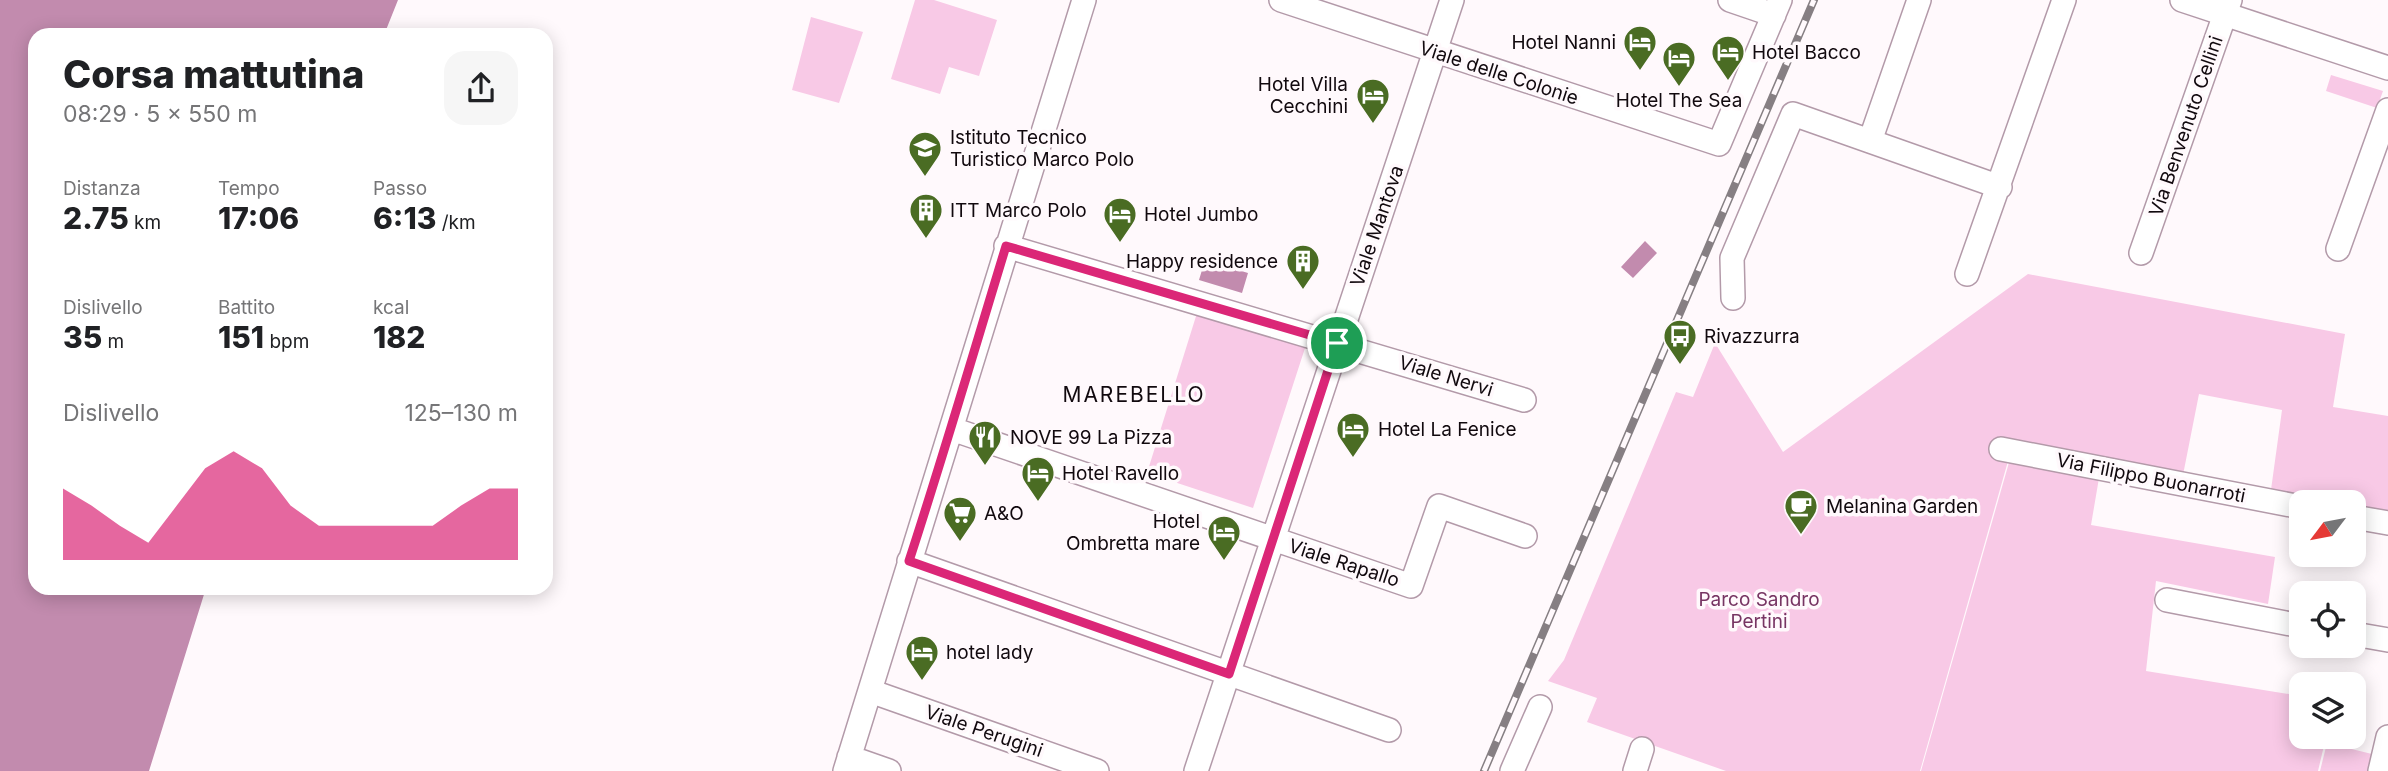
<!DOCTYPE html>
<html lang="it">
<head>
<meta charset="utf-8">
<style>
	:root { --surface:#fff; --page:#f6f6f6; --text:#202124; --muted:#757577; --accent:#db2777 }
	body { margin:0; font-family:Inter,sans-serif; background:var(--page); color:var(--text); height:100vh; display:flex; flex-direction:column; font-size:26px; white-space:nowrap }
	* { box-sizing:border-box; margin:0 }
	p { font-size:23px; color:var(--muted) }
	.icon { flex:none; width:38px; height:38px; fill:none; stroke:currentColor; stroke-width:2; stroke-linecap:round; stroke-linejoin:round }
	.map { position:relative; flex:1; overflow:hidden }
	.sheet { position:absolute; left:28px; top:28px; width:525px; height:567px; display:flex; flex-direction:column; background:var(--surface); border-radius:21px; box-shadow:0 4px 18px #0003 }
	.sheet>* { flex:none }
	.needle { width:46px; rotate:238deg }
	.tools { position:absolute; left:2289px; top:490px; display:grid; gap:14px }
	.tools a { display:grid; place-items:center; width:77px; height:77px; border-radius:14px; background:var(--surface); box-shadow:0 4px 18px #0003; font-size:35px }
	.pin { position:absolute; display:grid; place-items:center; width:60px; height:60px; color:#fff; margin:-30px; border:4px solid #fff; border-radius:50%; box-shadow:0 2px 7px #0007 }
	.round { display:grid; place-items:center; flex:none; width:74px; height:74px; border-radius:21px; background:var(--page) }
	.overview { display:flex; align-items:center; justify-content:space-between; height:119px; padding:0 35px }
	h1 { font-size:38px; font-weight:800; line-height:52px }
	.figures { display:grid; grid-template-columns:repeat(3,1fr); gap:10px; height:119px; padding:7px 35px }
	.figures div { display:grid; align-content:center }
	.figures b { font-size:30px; font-weight:800 }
	.figures small { font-size:19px; font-weight:400 }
	.figures p { font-size:19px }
	.chart { height:196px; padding:14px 35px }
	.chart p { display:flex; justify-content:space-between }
	.chart svg { width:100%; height:126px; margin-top:7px; fill:var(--accent); opacity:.7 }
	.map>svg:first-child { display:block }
	.green { fill:#f8c9e6 }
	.water { fill:#c28bae }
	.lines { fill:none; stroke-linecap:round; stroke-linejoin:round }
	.minor-casing { stroke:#b39aa9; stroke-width:26 }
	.minor { stroke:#fff; stroke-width:23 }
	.rail-casing { stroke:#867f83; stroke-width:8 }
	.rail { stroke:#fff9fc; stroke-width:5; stroke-dasharray:16; stroke-linecap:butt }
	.route-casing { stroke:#fff; stroke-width:14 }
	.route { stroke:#db2777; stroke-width:9 }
	.labels { text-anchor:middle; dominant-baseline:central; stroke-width:7; stroke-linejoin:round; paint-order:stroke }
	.poi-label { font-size:19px; fill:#11090e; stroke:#fff9fc; text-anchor:start }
	.street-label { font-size:19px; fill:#11090e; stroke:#fff9fc }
	.park-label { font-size:19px; fill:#773563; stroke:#fff9fc }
	.neighbourhood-label { font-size:21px; letter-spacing:2px; fill:#11090e; stroke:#fff9fc }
</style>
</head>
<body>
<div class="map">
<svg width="2388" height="771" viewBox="0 0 2388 771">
	<rect width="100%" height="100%" fill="#fff9fc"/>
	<!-- green -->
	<path class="green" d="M915 0H934L997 20 979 76 949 67 940 94 891 79Z
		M811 17 863 32 839 103 792 90Z
		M2331 75 2383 91 2377 108 2326 91Z
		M2028 274 2345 334 2333 407 2388 416V520L2354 513V502H2301L2270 497 2282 410 2199 394 2182 480 2012 447 1920 771H1726L1587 722 1597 698 1548 681 1564 660 1676 392 1693 397 1715 343 1783 452Z
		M1197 313 1305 348 1253 508 1147 473Z
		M2010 459 2099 478 2091 525 2275 557 2268 604 2156 581 2146 671 2301 696V737H2326L2318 771H1921Z
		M2327 743 2372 754 2368 771H2320Z"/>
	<!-- water -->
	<path class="water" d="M0 0H398L384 35H35V588H206L149 771H0Z
		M1645 241 1657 253 1633 278 1621 267Z
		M1205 260 1248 273 1242 293 1199 280Z"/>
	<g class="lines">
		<defs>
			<path id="minor" d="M1281 0 1719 144 1780 0
				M1730 0 1774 15
				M2182 0 2388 68
				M1870 141 1919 0
				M1006 246 1524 400
				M2338 249 2388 110
				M2141 253 2230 0
				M1967 274 2064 0
				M1733 298 1732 258 1793 114 2000 187
				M952 429 1411 586 1439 506 1525 536
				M2001 449 2301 507
				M2354 517 2388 523
				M909 561 1389 730
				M2167 600 2301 626
				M2354 634 2388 640
				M870 691 1097 771
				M849 757 889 771
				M845 771 1084 0
				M1196 771 1452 0
				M1512 771 1540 707
				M1635 771 1642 749
				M2380 771 2388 737"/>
		</defs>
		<!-- minor casing -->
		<use href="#minor" class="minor-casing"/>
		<!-- minor -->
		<use href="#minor" class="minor"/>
		<defs>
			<path id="rail" d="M1484 771 1814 0"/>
		</defs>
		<!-- rail casing -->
		<use href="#rail" class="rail-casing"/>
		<!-- rail -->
		<use href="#rail" class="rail"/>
	</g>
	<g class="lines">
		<defs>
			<path id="route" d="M1006 246 1337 343 1229 674 909 561C943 457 974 351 1006 246Z"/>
		</defs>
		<!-- route casing -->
		<use href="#route" class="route-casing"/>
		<!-- route -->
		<use href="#route" class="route"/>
	</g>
	<!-- icons -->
	<defs>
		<symbol id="hotel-pin" viewBox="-11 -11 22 30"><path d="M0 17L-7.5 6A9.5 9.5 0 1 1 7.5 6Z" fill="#4a6c23" stroke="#fff9fc"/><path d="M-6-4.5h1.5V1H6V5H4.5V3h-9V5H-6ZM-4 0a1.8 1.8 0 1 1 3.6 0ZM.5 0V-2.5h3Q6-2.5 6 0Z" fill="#fff"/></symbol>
		<symbol id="school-pin" viewBox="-11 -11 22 30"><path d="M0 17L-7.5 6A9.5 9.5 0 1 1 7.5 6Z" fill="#4a6c23" stroke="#fff9fc"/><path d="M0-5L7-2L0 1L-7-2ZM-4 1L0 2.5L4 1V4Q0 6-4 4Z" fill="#fff"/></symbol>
		<symbol id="building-pin" viewBox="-11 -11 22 30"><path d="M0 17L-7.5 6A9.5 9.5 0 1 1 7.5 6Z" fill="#4a6c23" stroke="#fff9fc"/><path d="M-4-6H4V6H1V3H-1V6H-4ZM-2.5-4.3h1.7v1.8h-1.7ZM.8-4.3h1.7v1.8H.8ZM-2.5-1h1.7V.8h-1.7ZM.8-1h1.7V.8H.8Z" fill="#fff"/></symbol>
		<symbol id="bus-pin" viewBox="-11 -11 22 30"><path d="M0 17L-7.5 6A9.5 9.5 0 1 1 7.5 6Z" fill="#4a6c23" stroke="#fff9fc"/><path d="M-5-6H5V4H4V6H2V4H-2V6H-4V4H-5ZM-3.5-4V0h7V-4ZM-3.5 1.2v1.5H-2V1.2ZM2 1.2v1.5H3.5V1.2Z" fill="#fff"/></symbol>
		<symbol id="restaurant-pin" viewBox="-11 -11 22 30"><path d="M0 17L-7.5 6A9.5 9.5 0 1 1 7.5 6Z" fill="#4a6c23" stroke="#fff9fc"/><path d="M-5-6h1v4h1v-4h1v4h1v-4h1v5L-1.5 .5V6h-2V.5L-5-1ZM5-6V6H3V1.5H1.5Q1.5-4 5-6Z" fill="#fff"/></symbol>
		<symbol id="cafe-pin" viewBox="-11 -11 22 30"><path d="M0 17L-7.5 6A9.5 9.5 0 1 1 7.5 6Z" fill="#4a6c23" stroke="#fff9fc"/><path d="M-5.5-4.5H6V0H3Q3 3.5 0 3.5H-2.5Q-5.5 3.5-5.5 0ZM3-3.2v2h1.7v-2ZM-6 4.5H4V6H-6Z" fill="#fff"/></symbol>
		<symbol id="supermarket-pin" viewBox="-11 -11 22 30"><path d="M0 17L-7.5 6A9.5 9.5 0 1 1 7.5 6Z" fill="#4a6c23" stroke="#fff9fc"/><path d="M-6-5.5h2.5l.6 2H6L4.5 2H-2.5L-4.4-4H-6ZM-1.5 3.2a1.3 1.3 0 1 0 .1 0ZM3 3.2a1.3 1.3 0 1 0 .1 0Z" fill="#fff"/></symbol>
	</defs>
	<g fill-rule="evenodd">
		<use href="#hotel-pin" x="1621" y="23" width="38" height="52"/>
		<use href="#hotel-pin" x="1709" y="33" width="38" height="52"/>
		<use href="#hotel-pin" x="1660" y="39" width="38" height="52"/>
		<use href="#hotel-pin" x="1354" y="76" width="38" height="52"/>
		<use href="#school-pin" x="906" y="129" width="38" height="52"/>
		<use href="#building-pin" x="907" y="191" width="38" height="52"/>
		<use href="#hotel-pin" x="1101" y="195" width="38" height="52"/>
		<use href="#building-pin" x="1284" y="242" width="38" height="52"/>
		<use href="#bus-pin" x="1661" y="317" width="38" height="52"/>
		<use href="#hotel-pin" x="1334" y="410" width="38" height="52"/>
		<use href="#restaurant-pin" x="966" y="418" width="38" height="52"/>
		<use href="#hotel-pin" x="1019" y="454" width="38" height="52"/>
		<use href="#cafe-pin" x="1782" y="487" width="38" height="52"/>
		<use href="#supermarket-pin" x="941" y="494" width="38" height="52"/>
		<use href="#hotel-pin" x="1205" y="513" width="38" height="52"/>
		<use href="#hotel-pin" x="903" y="633" width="38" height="52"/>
	</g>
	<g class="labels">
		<!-- poi labels -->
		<g class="poi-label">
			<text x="1616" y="42" text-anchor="end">Hotel Nanni</text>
			<text x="1752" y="52">Hotel Bacco</text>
			<text x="1348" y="84" text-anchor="end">Hotel Villa<tspan x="1348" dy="22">Cecchini</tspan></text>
			<text x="1679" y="100" text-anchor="middle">Hotel The Sea</text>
			<text x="950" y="137">Istituto Tecnico<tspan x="950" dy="22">Turistico Marco Polo</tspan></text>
			<text x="950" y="210">ITT Marco Polo</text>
			<text x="1144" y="214">Hotel Jumbo</text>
			<text x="1278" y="261" text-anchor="end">Happy residence</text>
			<text x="1704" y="336">Rivazzurra</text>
			<text x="1378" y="429">Hotel La Fenice</text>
			<text x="1010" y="437">NOVE 99 La Pizza</text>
			<text x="1062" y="473">Hotel Ravello</text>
			<text x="1826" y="506">Melanina Garden</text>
			<text x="984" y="513">A&amp;O</text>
			<text x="1200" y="521" text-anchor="end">Hotel<tspan x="1200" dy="22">Ombretta mare</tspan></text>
			<text x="946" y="652">hotel lady</text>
		</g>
		<!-- street labels -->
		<g class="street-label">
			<text transform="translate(1499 73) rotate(18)">Viale delle Colonie</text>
			<text transform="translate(2186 126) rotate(-71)">Via Benvenuto Cellini</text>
			<text transform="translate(1377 226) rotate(-71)">Viale Mantova</text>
			<text transform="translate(1446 376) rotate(17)">Viale Nervi</text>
			<text transform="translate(2151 478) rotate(11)">Via Filippo Buonarroti</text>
			<text transform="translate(1344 563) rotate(18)">Viale Rapallo</text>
			<text transform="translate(984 731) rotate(19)">Viale Perugini</text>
		</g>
		<!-- park labels -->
		<g class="park-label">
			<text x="1759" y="599">Parco Sandro<tspan x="1759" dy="22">Pertini</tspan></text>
		</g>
		<!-- neighbourhood labels -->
		<g class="neighbourhood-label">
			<text x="1134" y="394">MAREBELLO</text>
		</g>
	</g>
</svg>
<div class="tools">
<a><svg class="needle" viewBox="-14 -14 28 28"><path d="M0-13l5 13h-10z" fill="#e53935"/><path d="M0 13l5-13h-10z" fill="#757577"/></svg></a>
<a><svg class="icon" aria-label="locate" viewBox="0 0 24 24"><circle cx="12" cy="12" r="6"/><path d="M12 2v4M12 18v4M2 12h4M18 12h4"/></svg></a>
<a><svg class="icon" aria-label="layers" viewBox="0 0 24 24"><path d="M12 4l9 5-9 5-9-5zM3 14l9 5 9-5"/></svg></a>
</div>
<div class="pin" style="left:1337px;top:343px;background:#1e9e55"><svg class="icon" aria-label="arrive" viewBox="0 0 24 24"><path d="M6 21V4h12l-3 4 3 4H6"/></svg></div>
<section class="sheet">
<div class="overview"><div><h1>Corsa mattutina</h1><p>08:29 · 5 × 550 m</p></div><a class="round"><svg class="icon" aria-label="share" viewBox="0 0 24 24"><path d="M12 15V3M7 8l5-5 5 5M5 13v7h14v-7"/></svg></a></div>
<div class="figures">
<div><p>Distanza</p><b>2.75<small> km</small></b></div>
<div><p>Tempo</p><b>17:06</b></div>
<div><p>Passo</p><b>6:13<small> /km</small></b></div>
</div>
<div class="figures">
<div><p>Dislivello</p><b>35<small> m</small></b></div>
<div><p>Battito</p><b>151<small> bpm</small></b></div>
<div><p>kcal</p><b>182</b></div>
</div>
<div class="chart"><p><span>Dislivello</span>125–130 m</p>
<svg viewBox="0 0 160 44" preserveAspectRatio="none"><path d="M0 44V19L10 25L20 32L30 38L40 25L50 12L60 6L70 12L80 25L90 32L100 32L110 32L120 32L130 32L140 25L150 19L160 19V44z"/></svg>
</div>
</section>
</div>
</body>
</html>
